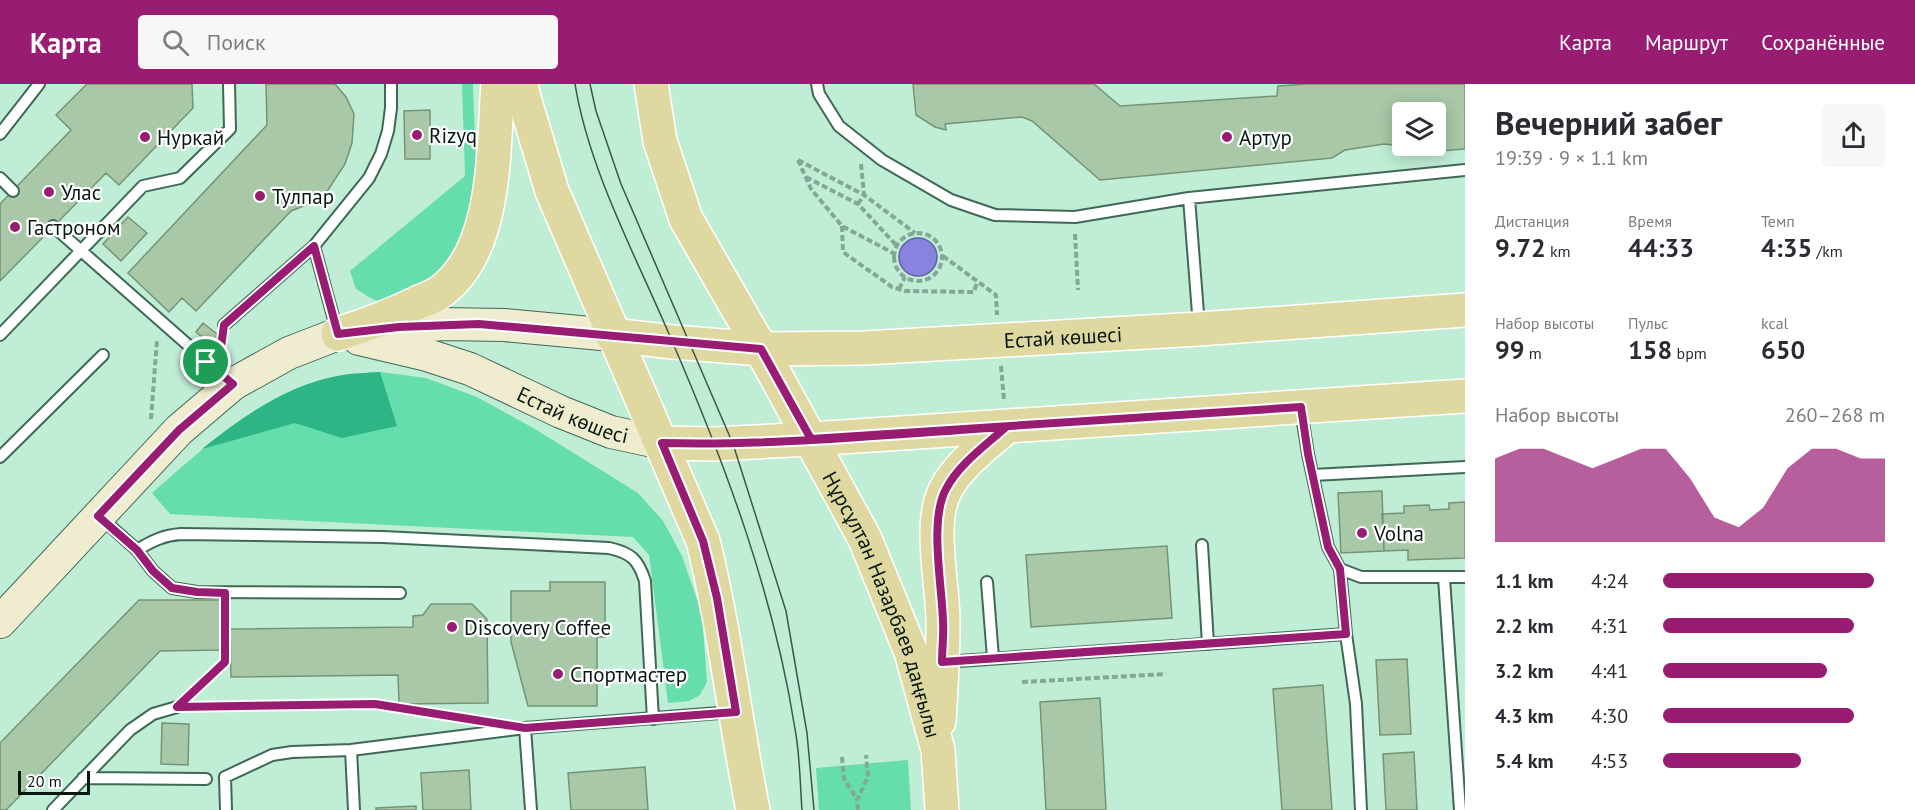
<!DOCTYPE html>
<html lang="ru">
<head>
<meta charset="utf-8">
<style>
	:root { --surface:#fff; --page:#f7f7f7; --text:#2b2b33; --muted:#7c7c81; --accent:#991c73 }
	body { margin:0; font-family:"PT Sans",sans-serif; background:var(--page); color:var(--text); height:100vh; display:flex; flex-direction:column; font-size:22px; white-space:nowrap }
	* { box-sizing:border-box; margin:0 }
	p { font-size:20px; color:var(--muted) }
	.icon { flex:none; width:33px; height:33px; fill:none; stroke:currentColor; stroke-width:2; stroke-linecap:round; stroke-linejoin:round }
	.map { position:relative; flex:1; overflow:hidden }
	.panel { display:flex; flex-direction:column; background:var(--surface); width:450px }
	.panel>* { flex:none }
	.fabs { position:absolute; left:1392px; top:18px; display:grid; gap:12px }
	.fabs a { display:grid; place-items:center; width:54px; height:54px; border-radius:6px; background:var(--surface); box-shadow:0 3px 15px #0003; font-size:30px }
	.scale { position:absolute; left:18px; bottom:15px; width:72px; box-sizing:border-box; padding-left:6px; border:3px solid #071811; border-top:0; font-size:16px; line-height:21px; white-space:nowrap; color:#071811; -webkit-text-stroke:4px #fff; paint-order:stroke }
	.pin { position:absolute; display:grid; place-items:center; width:51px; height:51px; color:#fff; margin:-26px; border:3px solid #fff; border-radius:50%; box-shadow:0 2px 6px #0007 }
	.round { display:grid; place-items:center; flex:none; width:63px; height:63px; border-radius:6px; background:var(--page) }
	.summary { display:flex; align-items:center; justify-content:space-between; height:102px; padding:0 30px }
	h1 { font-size:33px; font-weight:800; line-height:45px }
	.metrics { display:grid; grid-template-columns:repeat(3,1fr); gap:9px; height:102px; padding:6px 30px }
	.metrics div { display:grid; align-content:center }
	.metrics b { font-size:26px; font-weight:800 }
	.metrics small { font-size:16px; font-weight:400 }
	.metrics p { font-size:16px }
	.chart { height:168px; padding:12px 30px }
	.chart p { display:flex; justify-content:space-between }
	.chart svg { width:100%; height:108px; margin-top:6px; fill:var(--accent); opacity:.7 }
	ul { padding:0 30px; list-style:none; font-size:20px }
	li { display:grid; grid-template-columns:96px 72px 1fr; align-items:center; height:45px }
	li i { height:15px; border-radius:8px; background:var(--accent) }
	header { display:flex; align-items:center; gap:36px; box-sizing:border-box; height:84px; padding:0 30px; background:var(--accent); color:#fff }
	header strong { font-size:28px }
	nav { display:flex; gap:33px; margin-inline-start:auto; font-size:21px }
	.search { width:420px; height:54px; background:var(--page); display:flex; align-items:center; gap:15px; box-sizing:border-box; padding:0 21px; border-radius:6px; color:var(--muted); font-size:22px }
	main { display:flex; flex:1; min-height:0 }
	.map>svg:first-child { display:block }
	.green { fill:#65ddac }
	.forest { fill:#2db585 }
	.water { fill:#8783df; stroke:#6163a1; stroke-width:1.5 }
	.building { fill:#a8c8a7; stroke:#769475; stroke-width:1.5; fill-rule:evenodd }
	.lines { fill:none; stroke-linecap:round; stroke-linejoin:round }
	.service-casing { stroke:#3f6956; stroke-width:14 }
	.secondary-casing { stroke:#3f6956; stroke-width:34 }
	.primary-casing { stroke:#fff; stroke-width:36 }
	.path { stroke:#84a896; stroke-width:4; stroke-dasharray:6 3; stroke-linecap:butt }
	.service { stroke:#fff; stroke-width:10 }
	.secondary { stroke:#efecd0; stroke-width:32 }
	.primary { stroke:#dfd9a1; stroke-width:33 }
	.tram { stroke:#3d564a; stroke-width:1.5 }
	.route-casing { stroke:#fff; stroke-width:12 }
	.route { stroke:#991c73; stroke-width:8 }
	.poi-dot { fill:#991c73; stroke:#fff; stroke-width:2 }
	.labels { text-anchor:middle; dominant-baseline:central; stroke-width:4.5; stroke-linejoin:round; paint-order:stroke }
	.poi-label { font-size:21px; fill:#071811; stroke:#fff; text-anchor:start }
	.street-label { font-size:21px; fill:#071811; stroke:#fff }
</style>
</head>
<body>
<header>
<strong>Карта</strong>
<div class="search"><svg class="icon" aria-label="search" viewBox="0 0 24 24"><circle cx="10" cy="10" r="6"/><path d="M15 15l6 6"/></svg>Поиск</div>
<nav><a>Карта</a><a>Маршрут</a><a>Сохранённые</a></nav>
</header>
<main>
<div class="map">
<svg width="1465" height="726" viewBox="0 0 1465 726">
	<rect width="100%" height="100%" fill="#bfedd6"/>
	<!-- green -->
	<path class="green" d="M462 0H473L477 115 469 148 446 187 388 218 374 216 356 205 350 187 465 92Z
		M380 288 426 294 477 313 535 345 638 409 663 437 682 472 702 530 707 598 700 611 689 617 668 619 649 471 633 453 170 430 152 409C208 360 267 304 343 291 355 289 368 289 380 288Z
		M908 676 911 726H819L816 684Z"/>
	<!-- forest -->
	<path class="forest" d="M380 288 397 342 342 354 295 339 202 365C243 332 290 299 343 291 355 289 368 289 380 288Z"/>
	<!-- water -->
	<path class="water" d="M899 173a19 19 0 1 1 38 0a19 19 0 1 1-38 0Z"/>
	<!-- building -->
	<path class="building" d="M87 0H192L193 24 119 101 106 89 0 197V120L71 46 56 31Z
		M266 0H335L346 13 354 30 352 59 345 80 328 106 311 119 291 127 196 227 182 214 169 228 128 189 267 41Z
		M913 0H1094L1120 22 1277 12 1278 2 1307 0H1465V65L1413 69 1404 62 1384 60 1345 66 1332 74 1100 96 1032 37 1022 33 945 40 946 46 935 43 916 31ZM1402 28H1436V62H1402Z
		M430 26V75H405L404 27Z
		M128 133 147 149 121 177 103 160Z
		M203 239 218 251 211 261 196 248Z
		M1382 407 1384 467 1341 469 1338 409Z
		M1465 418V474L1408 476V466L1384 467 1382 430 1404 429V422L1429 421 1430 426 1449 425V419Z
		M1167 462 1172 534 1031 543 1026 471Z
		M550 498H605V553H597V622H528L511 558V507H550Z
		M139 516H220V566L160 567 6 726H0V659Z
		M431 520H472L487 535 488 619 399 620 398 591 231 593 230 545 413 543V532L423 531Z
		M1407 575 1411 650 1380 651 1376 576Z
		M1323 601 1332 726H1282L1273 605Z
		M1100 614 1106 726H1046L1040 618Z
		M162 639 189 640 188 681 161 680Z
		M1414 668 1417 726H1386L1383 670Z
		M645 683 648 726H571L568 689Z
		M469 686 471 726H423L421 689Z
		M416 722V726H376V724Z"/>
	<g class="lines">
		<defs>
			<path id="service" d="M817 0 819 10 839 42 882 76 951 116 995 131 1075 133 1189 114 1465 86
				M0 50 39 0
				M0 94 13 107
				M1189 114 1199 242
				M53 142 230 298
				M314 162 337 247
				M224 241 314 162 369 94 381 70 388 47 391 24V0
				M0 251 143 102 180 94 230 45 229 0
				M1301 326 1308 370 1328 463 1340 485 1361 493H1465
				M0 373 103 271
				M1313 391 1465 383
				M101 434 137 466C152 457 164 451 181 450L383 453 609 464C631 469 638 475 645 497L653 635
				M1202 461 1208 560
				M137 466 153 487 172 504 197 508 400 509
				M1340 485 1346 550 1356 620 1361 726
				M1444 494 1460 726
				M987 498 993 574
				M945 578 1346 550
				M351 666 354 726
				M83 694 206 695
				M53 726 130 646 153 630 177 623
				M226 726 225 693 272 671 292 668 351 666 525 644
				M531 726 525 644 732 628"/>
			<g id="secondary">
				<path id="s1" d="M359 255 427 271 470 285 561 328 611 348 662 359"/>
				<path d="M0 538 179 346 233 300 289 269 338 250 442 240 504 241 612 251"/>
			</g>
			<g id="primary">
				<path d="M521 0 524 14 552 107 703 457C725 546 735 637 753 726"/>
				<path id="s2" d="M651 0 660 57 686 135 761 265 865 455 911 568 938 666 942 726"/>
				<path d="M338 250C366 241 393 231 419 218 427 215 437 211 443 206 498 163 493 63 498 0"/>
				<path id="s3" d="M612 251 673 258 761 265 865 264 1199 245 1465 226"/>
				<path d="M662 359 716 360 811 355 1465 312"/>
				<path d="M939 637C941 605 943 573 943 541 944 503 927 438 946 405 959 380 985 362 1006 343"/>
			</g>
		</defs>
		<!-- service casing -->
		<use href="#service" class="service-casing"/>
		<!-- secondary casing -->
		<use href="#secondary" class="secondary-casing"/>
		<!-- primary casing -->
		<use href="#primary" class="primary-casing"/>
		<!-- path -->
		<path class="path" d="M798 76 811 105 842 142 895 170
			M798 76 864 111 915 149
			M806 93 858 120 897 162
			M858 120 864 111 861 80
			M842 142 843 168 892 203 905 207 974 208 977 198
			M894 173a24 24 0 1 1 48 0a24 24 0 1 1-48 0Z
			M1075 150 1078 206
			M943 172 996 211 997 231
			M899 205 905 193
			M1001 282 1004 316
			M151 335 157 256
			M1022 598 1166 590
			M188 612 225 578V525
			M192 623 375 620 460 633
			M842 673 844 695 857 715
			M858 726 857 716 868 693 866 671"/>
		<!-- service -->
		<use href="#service" class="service"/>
		<!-- secondary -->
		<use href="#secondary" class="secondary"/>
		<!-- primary -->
		<use href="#primary" class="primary"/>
		<!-- tram -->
		<path class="tram" d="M575 0C589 87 638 176 672 257 726 382 774 511 795 645 800 671 800 699 802 726
			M590 0 596 27 621 100 733 360 786 527 807 649 814 726"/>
	</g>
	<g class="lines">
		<defs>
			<path id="route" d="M206 278 233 300 179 346 98 432 137 466 153 487 172 504 197 508 225 509V578L177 623 375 620 525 644 736 628 717 514 703 457 662 359C776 362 892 350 1006 343 985 362 959 380 946 405 929 436 942 501 943 537 944 550 942 564 942 578L1346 550 1340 485 1328 463 1308 370 1301 323 811 355 761 265 479 240 399 243 338 250 314 162 224 241 221 263 206 278"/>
		</defs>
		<!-- route casing -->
		<use href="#route" class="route-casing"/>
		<!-- route -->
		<use href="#route" class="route"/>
	</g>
	<!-- markers -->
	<g class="poi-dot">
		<circle cx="417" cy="51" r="6"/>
		<circle cx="145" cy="53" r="6"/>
		<circle cx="1227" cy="53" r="6"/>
		<circle cx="49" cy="108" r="6"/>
		<circle cx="260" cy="112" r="6"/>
		<circle cx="15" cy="143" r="6"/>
		<circle cx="1362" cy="449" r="6"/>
		<circle cx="452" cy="543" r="6"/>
		<circle cx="558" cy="590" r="6"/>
	</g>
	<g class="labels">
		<!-- poi labels -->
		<g class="poi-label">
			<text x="429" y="51">Rizyq</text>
			<text x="157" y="53">Нуркай</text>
			<text x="1239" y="53">Артур</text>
			<text x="61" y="108">Улас</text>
			<text x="272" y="112">Тулпар</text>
			<text x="27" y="143">Гастроном</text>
			<text x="1374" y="449">Volna</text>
			<text x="464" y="543">Discovery Coffee</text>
			<text x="570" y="590">Спортмастер</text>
		</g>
		<!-- street labels -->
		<g class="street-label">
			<text stroke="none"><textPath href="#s3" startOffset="452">Естай көшесі</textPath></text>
			<text stroke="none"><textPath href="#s1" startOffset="228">Естай көшесі</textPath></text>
			<text stroke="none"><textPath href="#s2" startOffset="574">Нұрсұлтан Назарбаев даңғылы</textPath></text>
		</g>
	</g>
</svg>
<div class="fabs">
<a><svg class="icon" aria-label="layers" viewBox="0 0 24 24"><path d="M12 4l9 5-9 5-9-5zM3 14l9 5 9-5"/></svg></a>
</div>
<div class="scale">20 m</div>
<div class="pin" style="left:206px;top:278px;background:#1e9e55"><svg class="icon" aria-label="arrive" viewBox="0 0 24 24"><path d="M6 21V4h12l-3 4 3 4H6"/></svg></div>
</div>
<section class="panel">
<div class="summary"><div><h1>Вечерний забег</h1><p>19:39 · 9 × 1.1 km</p></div><a class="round"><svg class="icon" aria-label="share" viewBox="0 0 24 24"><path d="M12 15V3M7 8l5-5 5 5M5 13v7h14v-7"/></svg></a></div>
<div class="metrics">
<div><p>Дистанция</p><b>9.72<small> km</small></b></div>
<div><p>Время</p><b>44:33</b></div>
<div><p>Темп</p><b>4:35<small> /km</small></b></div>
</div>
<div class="metrics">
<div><p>Набор высоты</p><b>99<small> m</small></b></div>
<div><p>Пульс</p><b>158<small> bpm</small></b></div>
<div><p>kcal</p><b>650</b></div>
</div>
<div class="chart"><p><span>Набор высоты</span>260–268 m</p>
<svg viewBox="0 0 160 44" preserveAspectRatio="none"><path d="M0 44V10L10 6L20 6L30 10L40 14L50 10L60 6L70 6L80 18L90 34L100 38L110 30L120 14L130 6L140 6L150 10L160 10V44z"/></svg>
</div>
<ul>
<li><b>1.1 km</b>4:24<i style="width:95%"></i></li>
<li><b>2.2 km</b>4:31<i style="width:86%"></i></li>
<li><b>3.2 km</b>4:41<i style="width:74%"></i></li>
<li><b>4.3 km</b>4:30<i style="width:86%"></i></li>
<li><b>5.4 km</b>4:53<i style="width:62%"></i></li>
</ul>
</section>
</main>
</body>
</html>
